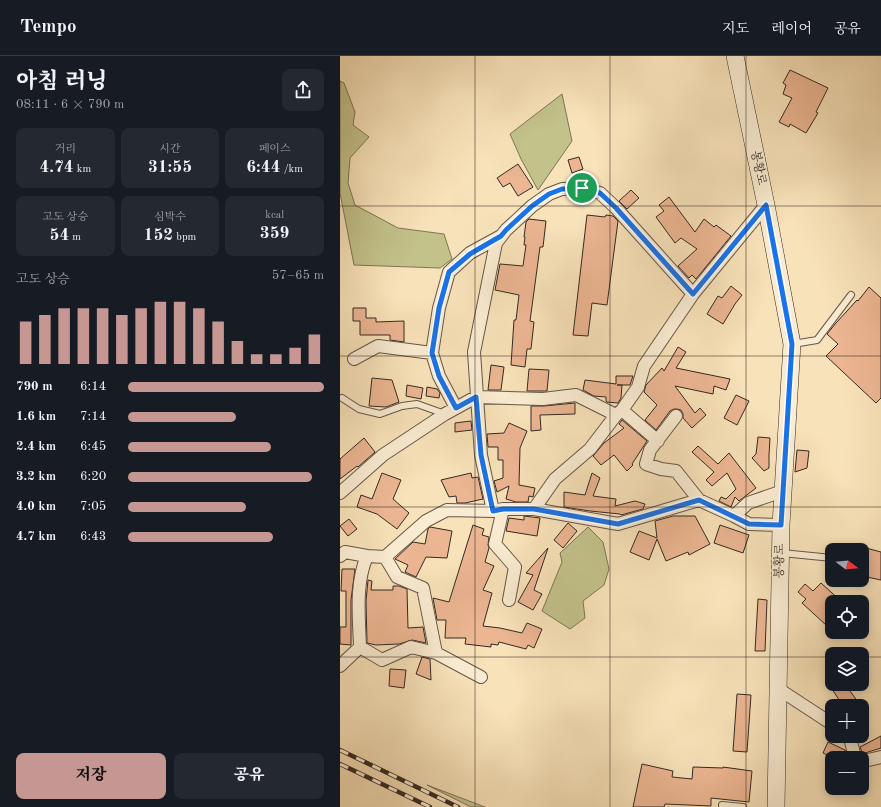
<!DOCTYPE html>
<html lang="ko">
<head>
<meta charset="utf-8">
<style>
	:root { --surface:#171b24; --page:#242831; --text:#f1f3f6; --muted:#9ea1a6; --line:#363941; --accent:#c59692 }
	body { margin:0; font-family:"Old Standard TT","Noto Serif KR",serif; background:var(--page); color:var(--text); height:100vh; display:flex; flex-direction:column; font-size:15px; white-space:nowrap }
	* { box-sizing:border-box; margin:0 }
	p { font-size:13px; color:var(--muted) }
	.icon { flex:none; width:22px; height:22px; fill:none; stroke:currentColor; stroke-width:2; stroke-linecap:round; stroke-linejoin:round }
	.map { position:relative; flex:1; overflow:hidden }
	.sheet { display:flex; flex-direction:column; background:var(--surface); width:340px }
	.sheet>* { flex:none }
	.needle { width:26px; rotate:106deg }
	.tools { position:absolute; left:485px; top:487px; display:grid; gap:8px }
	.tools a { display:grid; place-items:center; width:44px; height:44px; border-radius:8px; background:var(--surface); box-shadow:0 2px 10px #0003; font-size:20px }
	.pin { position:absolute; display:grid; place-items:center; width:34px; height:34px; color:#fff; margin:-17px; border:2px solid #fff; border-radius:50%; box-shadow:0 1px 4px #0007 }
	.round { display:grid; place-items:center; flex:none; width:42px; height:42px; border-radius:8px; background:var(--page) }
	.headline { display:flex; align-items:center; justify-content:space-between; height:68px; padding:0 16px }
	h1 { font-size:22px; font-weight:800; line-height:30px }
	.metrics { display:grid; grid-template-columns:repeat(3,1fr); gap:6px; height:68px; padding:4px 16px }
	.metrics div { display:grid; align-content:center; border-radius:8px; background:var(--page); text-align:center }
	.metrics b { font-size:17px; font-weight:800 }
	.metrics small { font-size:11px; font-weight:400 }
	.metrics p { font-size:11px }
	.chart { height:112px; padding:8px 16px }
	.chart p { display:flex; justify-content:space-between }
	.chart svg { width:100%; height:72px; margin-top:4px; stroke:var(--accent); stroke-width:6 }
	.primary-button { display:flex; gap:8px; margin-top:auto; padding:8px 16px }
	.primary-button a { flex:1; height:46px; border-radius:8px; background:var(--accent); color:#111; font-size:16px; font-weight:800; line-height:46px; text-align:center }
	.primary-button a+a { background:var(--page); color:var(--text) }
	ul { padding:0 16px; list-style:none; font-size:13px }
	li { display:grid; grid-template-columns:64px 48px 1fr; align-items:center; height:30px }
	li i { height:10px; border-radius:5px; background:var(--accent) }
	header { display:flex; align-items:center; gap:24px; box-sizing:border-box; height:56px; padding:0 20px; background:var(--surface); border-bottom:1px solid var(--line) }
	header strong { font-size:19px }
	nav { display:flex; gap:22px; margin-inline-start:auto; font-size:14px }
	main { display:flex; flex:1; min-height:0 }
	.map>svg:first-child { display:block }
	.green { fill:#c3c28b; stroke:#7c7657 }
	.building { fill:#ecb692; stroke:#342923 }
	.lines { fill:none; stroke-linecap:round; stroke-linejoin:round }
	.lane-casing { stroke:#655748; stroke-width:8 }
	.street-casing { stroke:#655748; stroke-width:14 }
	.secondary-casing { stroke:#342923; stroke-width:18 }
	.lane { stroke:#faecd2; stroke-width:6 }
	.street { stroke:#faecd2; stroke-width:12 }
	.secondary { stroke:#faecd2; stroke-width:17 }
	.rail-casing { stroke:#342923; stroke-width:4.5 }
	.rail { stroke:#faecd2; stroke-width:3; stroke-dasharray:9; stroke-linecap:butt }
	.route-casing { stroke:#fff; stroke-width:8 }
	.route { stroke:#1a73e8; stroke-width:5 }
	.grid { fill:none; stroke:#342923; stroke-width:1; stroke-opacity:0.55 }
	.labels { text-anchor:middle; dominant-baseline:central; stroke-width:3; stroke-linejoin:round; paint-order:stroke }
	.street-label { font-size:12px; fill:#342923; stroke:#faecd2 }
</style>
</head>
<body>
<header>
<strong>Tempo</strong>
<nav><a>지도</a><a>레이어</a><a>공유</a></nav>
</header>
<main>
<section class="sheet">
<div class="headline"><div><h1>아침 러닝</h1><p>08:11 · 6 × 790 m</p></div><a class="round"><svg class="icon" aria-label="share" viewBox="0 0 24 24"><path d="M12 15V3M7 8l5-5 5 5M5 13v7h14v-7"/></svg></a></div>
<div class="metrics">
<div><p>거리</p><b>4.74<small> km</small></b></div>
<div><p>시간</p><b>31:55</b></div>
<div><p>페이스</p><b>6:44<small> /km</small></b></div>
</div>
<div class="metrics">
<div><p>고도 상승</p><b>54<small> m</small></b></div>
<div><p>심박수</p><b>152<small> bpm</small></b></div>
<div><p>kcal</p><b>359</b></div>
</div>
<div class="chart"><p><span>고도 상승</span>57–65 m</p>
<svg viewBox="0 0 160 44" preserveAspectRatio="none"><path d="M5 44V18M15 44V14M25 44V10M35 44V10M45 44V10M55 44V14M65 44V10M75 44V6M85 44V6M95 44V10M105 44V18M115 44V30M125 44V38M135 44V38M145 44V34M155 44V26"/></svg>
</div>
<ul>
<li><b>790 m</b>6:14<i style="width:100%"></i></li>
<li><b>1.6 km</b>7:14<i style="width:55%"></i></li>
<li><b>2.4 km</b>6:45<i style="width:73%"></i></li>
<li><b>3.2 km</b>6:20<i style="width:94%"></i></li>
<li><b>4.0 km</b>7:05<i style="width:60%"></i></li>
<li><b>4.7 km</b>6:43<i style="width:74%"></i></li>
</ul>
<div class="primary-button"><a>저장</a><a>공유</a></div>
</section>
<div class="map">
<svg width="541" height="751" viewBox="0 0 541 751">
	<rect width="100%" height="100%" fill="#f8e2b9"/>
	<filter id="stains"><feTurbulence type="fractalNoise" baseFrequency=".005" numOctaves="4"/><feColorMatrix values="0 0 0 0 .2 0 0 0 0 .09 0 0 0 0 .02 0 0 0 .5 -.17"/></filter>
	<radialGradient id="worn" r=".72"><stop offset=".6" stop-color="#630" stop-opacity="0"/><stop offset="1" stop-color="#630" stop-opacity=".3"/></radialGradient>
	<!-- green -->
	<path class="green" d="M0 25 4 27 15 56 13 69 29 81 10 102 8 127 15 149 58 172 104 178 112 203 100 212 14 209 0 137Z
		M222 38 232 85 198 134 181 103 170 78Z
		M248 471 263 486 269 513 264 529 243 545 245 562 230 573 202 555 222 506 220 497Z
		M87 729 145 751H131Z"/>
	<!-- building -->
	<path class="building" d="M450 14 488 32 476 56 478 57 466 77 450 68 449 71 439 66 452 42 443 38 446 29 443 27Z
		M239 101 243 113 232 117 228 104Z
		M178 108 193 131 178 140 170 127 163 131 157 122Z
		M291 134 299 142 287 153 279 145Z
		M329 141 355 176 364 163 374 171 376 169 391 180 356 223 352 219 349 222 338 210 357 193 341 182 335 187 316 161 324 155 319 149Z
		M247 159 265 161 266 159 273 160 278 165 267 249 252 247 248 280 233 279Z
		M189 163 206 165 203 191H200L190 265 194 266 191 293H187L185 311 171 309 174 264H176L179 239 155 234 160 208 183 210 186 189H184L185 181H184L186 166Z
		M391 230 402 239 395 248 383 268 367 258 378 240 382 242Z
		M529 231 541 242V342L536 347 486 300 498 288 487 278 496 267 517 244 518 245Z
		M13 252H26V262H36V266L64 265V286L50 284V279H20V265H13Z
		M338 291 346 296 336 312 390 323 386 334 374 330 373 338 335 330 355 357 360 352 366 359 352 372 343 362V358L341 354 337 353H334L330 355 316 374 305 364 317 349 304 336 306 329 322 312 324 315Z
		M151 309 164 311 161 334H148Z
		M189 313 209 314 207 335H187Z
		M276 320H293L290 329H277H282L281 342 278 347 267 346 266 345V341L254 340 243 334 245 324 276 328Z
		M32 322 52 324 59 346 46 351 29 350Z
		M67 329 83 332 81 343 66 340Z
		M87 331 97 333 100 337 99 342 86 340Z
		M396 339 409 345 397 369 384 362Z
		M235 347V358L200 359 201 374 191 375V350H204Z
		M282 364 307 385 292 408 293 409 287 415 274 399 261 409 253 400 264 387 284 372 279 368Z
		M131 365 132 374 115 376V367Z
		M169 367 187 375 180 392 179 429 195 432 193 441 189 440 188 446H176L166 443 169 430 157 436 154 425 163 422V404H158V391H148L147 378 164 377Z
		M418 381 430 382 429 399V412L424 415 412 402 416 398Z
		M24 382 35 396 18 411 17 410 0 423V403Z
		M358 390 378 408 389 397 416 432 399 445 395 441 391 451 379 445 381 441 386 443 396 433 387 417 372 430 366 424 374 416 352 396Z
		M457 394 469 395 467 412 455 416Z
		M42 417 61 424 53 443 69 457 57 473 37 458 17 451 21 439 32 443Z
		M131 417 132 422 138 421 143 443 125 447H117L116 440 109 441 101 424Z
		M252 417 260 422 253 440 276 443 275 450 295 445 305 448 303 453 281 459 280 458 250 455 224 451V436L245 439Z
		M184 460 200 462 197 480 166 475 169 462 184 464Z
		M333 460H355L370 488 349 499 348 496 326 505 317 483 309 504 290 496 299 475 317 482 315 465Z
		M9 463 17 473 8 480 0 470Z
		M228 467 237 475 223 492 214 484Z
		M133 469 144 473 142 479 149 481 148 489 149 492 145 506 154 510 143 534 152 537 143 570 160 572 182 577 187 567 202 573 194 592 188 589 186 593 159 586 158 589 151 588V591L125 588 126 582H105L106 564H97L93 542 109 546Z
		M380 469 409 479 403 497 374 487Z
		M90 471 112 475 107 502 86 501 76 521 65 516 68 509 55 503 73 486 85 488 88 473Z
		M522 491 541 496V524L522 520Z
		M208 492 194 534 202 538 193 554 178 546 193 519 186 517Z
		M2 513H15L11 544V589L0 588V571H6V535H1Z
		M28 524 32 525 31 534H53V530H59L67 533 68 572 83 571 86 587 72 584 59 588 36 589 27 587 26 545Z
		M481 527 502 546H492V562L486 569 462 547 466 543 458 536 465 528 473 535Z
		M418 543 427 544 425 595H415Z
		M82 601 90 603 91 624 76 618Z
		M50 613 66 614 64 632 49 630Z
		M500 628H505L518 646 513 650H503L492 633Z
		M397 638 411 639 407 696 393 695Z
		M541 680V692L525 697 522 696 520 691Z
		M488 686 505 694 506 697 504 702H493L483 697Z
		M302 708 333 715 332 721 352 723 353 711 383 712V711L412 715 409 746 371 742V750L325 748 324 751H293Z"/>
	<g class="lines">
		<defs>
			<path id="lane" d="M453 288 477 284 511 239
				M2 342 19 353 40 358 62 350 77 348 105 358
				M442 497 492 502
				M382 749 403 751"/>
			<path id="street" d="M92 297 99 252 109 216 130 197 161 180
				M14 303 38 290 92 297 99 320 116 352
				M282 354 318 385
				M336 360 310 394 306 408 321 413 336 415 359 444
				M0 437 43 399 105 358 136 341 203 343 236 339 276 359
				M163 453 155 488 175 511 169 544
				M194 453 215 423 250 393 276 359 282 354 298 331 304 310 353 238 426 149
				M153 455 141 399 134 296 156 187 166 174 192 150 209 138 222 133 242 132 260 137 276 152 353 238
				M394 460 409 468 441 469
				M0 500 5 496 27 500
				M45 501 57 521 83 532 96 597 141 621
				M20 591 42 604 71 591 96 597
				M0 610 20 591C19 561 15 528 27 500L45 501 86 465 107 454 153 455 163 453H194L278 468 359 444 394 460 408 447 443 435
				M437 632 492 668
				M507 680 510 682 515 701 517 702
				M522 704 524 705 541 701"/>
			<path id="secondary" d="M395 0 426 149 452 288 441 469 436 751"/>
		</defs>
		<!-- lane casing -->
		<use href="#lane" class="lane-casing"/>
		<!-- street casing -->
		<use href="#street" class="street-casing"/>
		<!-- secondary casing -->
		<use href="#secondary" class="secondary-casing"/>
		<!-- lane -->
		<use href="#lane" class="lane"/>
		<!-- street -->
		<use href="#street" class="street"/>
		<!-- secondary -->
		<use href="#secondary" class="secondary"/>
		<defs>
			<path id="rail" d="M0 694 118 751
				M0 708 90 751"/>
		</defs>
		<!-- rail casing -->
		<use href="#rail" class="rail-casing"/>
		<!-- rail -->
		<use href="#rail" class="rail"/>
	</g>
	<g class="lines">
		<defs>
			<path id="route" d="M242 132 260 137 276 152 353 238 426 149 452 288 441 469 409 468 359 444 278 468 194 453H163L153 455 141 399 136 341 116 352 99 320 92 297 99 252 109 216 130 198 161 180 166 174 192 150 209 138 222 133Z"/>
		</defs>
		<!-- route casing -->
		<use href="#route" class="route-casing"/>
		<!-- route -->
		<use href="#route" class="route"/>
	</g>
	<!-- grid -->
	<path class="grid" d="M135 0V751M270 0V751M406 0V751M0 150H541M0 300H541M0 451H541M0 601H492M522 601H541"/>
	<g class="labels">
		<!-- street labels -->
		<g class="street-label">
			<text transform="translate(418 112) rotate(78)">봉황로</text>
			<text transform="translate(440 505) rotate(-89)">봉황로</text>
		</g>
	</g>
	<rect width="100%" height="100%" filter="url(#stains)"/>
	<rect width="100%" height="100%" fill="url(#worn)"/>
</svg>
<div class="tools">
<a><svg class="needle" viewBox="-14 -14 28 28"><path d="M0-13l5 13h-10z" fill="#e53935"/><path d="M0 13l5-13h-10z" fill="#9ea1a6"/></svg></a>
<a><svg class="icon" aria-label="locate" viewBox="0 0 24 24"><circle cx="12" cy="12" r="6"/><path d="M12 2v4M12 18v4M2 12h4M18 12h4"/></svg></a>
<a><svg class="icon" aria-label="layers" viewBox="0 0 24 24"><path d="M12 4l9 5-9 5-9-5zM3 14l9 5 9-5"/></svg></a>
<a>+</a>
<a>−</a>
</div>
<div class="pin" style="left:242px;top:132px;background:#1e9e55"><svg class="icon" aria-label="arrive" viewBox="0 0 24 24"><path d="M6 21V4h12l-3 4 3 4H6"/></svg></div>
</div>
</main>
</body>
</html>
